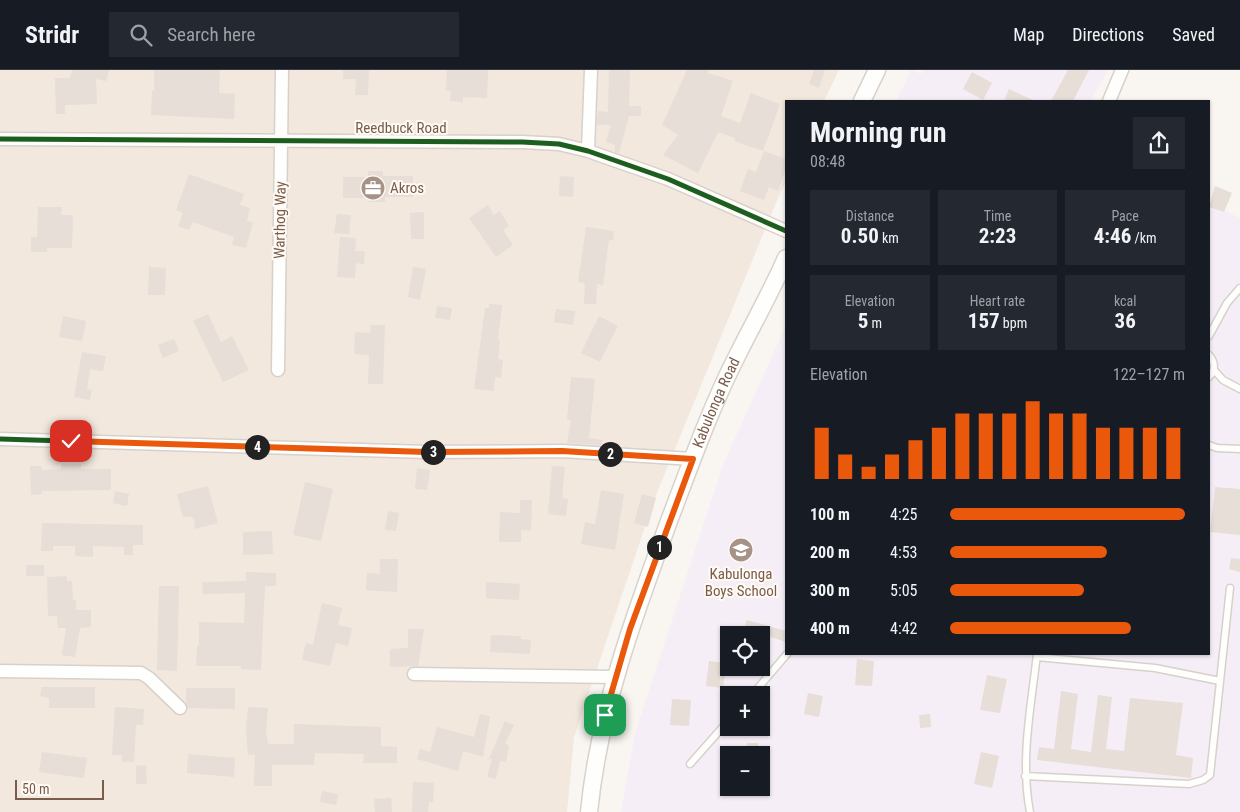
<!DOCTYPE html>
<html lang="en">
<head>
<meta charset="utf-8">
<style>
	:root { --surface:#171b24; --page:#242831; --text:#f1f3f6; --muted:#9ea1a6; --line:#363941; --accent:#ea580c }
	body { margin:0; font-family:"Roboto Condensed",sans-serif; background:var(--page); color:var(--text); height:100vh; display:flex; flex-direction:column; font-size:19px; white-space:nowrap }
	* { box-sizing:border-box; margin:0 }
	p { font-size:16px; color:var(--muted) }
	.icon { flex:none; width:28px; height:28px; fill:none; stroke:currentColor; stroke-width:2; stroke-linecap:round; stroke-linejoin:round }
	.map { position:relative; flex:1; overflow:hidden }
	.side { position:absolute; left:785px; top:30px; width:425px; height:555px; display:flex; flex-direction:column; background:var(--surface); border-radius:0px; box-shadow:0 1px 4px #0004 }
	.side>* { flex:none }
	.buttons { position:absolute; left:720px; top:556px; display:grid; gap:10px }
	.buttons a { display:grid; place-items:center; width:50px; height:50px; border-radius:0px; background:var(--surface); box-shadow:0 1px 4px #0004; font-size:25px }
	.scale { position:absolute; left:15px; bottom:12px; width:89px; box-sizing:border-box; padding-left:5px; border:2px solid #7a5c4d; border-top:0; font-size:14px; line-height:18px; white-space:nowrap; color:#7a5c4d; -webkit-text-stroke:4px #fffaf3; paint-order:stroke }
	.pin { position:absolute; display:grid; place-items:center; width:42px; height:42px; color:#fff; margin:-21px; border-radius:10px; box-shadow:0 2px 8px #0006 }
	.km { position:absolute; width:25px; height:25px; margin:-12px; border-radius:50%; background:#222; color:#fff; font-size:14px; line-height:25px; text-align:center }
	.round { display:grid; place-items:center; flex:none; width:52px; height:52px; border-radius:0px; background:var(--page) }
	.summary { display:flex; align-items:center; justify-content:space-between; height:85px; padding:0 25px }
	h1 { font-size:28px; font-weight:700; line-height:38px }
	.figures { display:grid; grid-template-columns:repeat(3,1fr); gap:8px; height:85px; padding:5px 25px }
	.figures div { display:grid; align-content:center; border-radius:0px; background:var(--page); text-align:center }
	.figures b { font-size:21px; font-weight:700 }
	.figures small { font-size:14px; font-weight:400 }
	.figures p { font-size:14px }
	.chart { height:140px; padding:10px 25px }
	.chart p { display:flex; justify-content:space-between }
	.chart svg { width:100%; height:90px; margin-top:5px; stroke:var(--accent); stroke-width:6 }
	ul { padding:0 25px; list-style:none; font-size:16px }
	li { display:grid; grid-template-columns:80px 60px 1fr; align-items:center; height:38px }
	li i { height:12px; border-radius:6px; background:var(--accent) }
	header { display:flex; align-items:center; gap:30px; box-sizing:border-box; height:70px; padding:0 25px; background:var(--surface); border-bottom:1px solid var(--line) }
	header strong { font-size:24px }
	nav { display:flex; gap:28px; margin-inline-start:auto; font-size:18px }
	.search { width:350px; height:45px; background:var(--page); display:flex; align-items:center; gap:12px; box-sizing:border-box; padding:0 18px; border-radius:0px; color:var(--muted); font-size:19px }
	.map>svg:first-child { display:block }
	.residential { fill:#f2e8de }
	.education { fill:#f6eef6; fill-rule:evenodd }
	.building { fill:#e6ded7 }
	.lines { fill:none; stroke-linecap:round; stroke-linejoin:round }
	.service-casing { stroke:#d7d1cb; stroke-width:9 }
	.minor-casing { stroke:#d7d1cb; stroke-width:15 }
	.secondary-casing { stroke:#d9d2cb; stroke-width:19 }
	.service { stroke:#fefefd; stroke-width:6 }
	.minor { stroke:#fefefd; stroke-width:12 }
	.secondary { stroke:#fefefd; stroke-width:16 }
	.cycleway-casing { stroke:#fffaf3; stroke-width:8 }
	.cycleway { stroke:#1b5e20; stroke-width:5 }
	.route-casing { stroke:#fff; stroke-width:10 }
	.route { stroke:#ea580c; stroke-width:6 }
	.labels { text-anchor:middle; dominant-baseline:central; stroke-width:4; stroke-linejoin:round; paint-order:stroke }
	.street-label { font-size:15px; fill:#7a5c4d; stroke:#fffaf3 }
	.poi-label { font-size:15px; fill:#7a5c4d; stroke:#fffaf3; text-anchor:start }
</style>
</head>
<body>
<header>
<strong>Stridr</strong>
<div class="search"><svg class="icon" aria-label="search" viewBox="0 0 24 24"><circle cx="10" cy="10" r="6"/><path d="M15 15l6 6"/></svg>Search here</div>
<nav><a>Map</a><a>Directions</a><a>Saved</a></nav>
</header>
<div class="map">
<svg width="1240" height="742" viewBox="0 0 1240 742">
	<rect width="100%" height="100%" fill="#f9f5f0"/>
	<!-- residential -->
	<path class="residential" d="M0 0H839L824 31H786V111L775 135 654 430 574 667 567 742H0Z"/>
	<!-- education -->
	<path class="education" d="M911 0 921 4 923 0H1108L1091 31H896Z
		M1209 133 1240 148V742H621L635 663 723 395 786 255V584H1209ZM729 565H761V598H729ZM729 625H761V658H729ZM729 685H761V718H729Z"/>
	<!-- building -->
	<path class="building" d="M72 0H109L106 11 96 9 97 34 65 35V44H56L55 8H70Z
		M154 0H220L219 23 235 24 234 49 151 45 152 20 154 21Z
		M343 0H369L368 25H355L356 9H343Z
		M447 0H488L487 28 463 27V32L450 31 451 21H446Z
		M609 0H630L629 36H641V46H629L619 83 615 82V75L606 72 611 55H597L598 41 608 42Z
		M687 0H709L708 3 733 11 721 46 740 53 751 23 780 34 763 81 734 71 735 68 718 62 698 103 663 85 678 65 662 55Z
		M814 0H825L819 18 809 14Z
		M1068 0H1089L1073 31H1051Z
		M972 2 992 13 983 30 963 19Z
		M1009 19 1035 31H1004Z
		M764 81 786 89V98L778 121 769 117 764 130 740 121 748 99 756 102Z
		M368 101H383V106H413V127H385V132H369V128H343V107H368Z
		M189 104 244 124 240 135 250 138 247 151 253 152 246 178 232 175 234 167 193 152 189 160 178 156 183 143 176 140Z
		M560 106 574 107 573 127 559 126Z
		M1215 116 1232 123 1224 142 1209 137Z
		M488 135 494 145 500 141 509 156 503 160 513 175 496 187 469 148Z
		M38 137H62L61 145H73L72 178H47V182H31V167H37Z
		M424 142V169H411L410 143Z
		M337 144 351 145 349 164 334 163Z
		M586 157 614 161 613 170H609L603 215 597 214 596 234H584L585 213 578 212Z
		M340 167 356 168 355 181H365L364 194 356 193 355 208 337 207Z
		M149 197 166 198 165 225H148Z
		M413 197 426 199 420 230 408 227Z
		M489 234 502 235 498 269 500 270 498 289 503 290 501 308 495 307 494 321 474 319 485 238H489Z
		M437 236 452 238 450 250 435 248Z
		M556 239 575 241 573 255 554 252Z
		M208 244 221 272 232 266 249 300 223 312 193 251Z
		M63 246 86 251 82 271 59 267Z
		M599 246 618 256 600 292 581 283Z
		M371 255H385L383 314H368L369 285 354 284 355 262 370 263Z
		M174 269 179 281 163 288 158 275Z
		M82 282 106 286 103 301 90 299 87 319 92 320 90 330 74 327Z
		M571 307 595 309 589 368 602 370 601 375 567 373 571 350 567 349Z
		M61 394H81V399H111V420L42 421V424L31 425 30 396H41L42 400 61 399Z
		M552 396 565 397 562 428 568 429 566 446 548 444Z
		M417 398 430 400 427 420 415 419Z
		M305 412 333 419 321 471 293 465Z
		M208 416 218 453 194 459 195 450 192 447H183L177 424Z
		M1215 417 1240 419V465L1210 462Z
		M601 420 624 424 615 480 581 474 585 452 595 454Z
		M115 421 129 424 127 436 113 433Z
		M642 424 656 428 648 457 634 453Z
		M520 430H532L531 461 521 460V472H499L500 442 520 443Z
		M388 441 399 443 396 461 385 460Z
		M42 453 143 455V475H133V485H124V477L93 476V487L75 486V476H53V481H41Z
		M272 461 273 484 243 485V462Z
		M1231 488 1240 489V502L1229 499Z
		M380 489H398L397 522 366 520 367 503 380 504Z
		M26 495H44V506H26Z
		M246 502 276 503V516H265L261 600 241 599V596H196L197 576H199V552L244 553 245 523 203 524 202 512 246 511Z
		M67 506V511H72L73 530H76V540H91V557L80 558 75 587 62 585 66 558H58L57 546H48L47 507Z
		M486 512 520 514 519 530 486 528Z
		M159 516H179L177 601 157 600Z
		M322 533 342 538 338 555 352 558 348 576 336 573 330 596 302 590 306 573 313 575Z
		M747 550 786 561V572L762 564 742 565Z
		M408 559H424L418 596 390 597V579L408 578Z
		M491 565 521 566V569L531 570 530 584 490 582Z
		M857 589 874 591 872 616 855 615Z
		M709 591 726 593 723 618 706 616Z
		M987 605 1007 609 1000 643 980 640Z
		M42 617H95V638H49V628L40 626Z
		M186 618H235V639L188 638 186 632Z
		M1061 621 1078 624 1071 679 1091 682 1098 625 1112 627 1106 679 1124 681 1130 628 1183 633 1176 685 1193 688 1191 708 1037 690 1039 677 1054 679Z
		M808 623 823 626 819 647 804 644Z
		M672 629 691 630 689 656 670 655Z
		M115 637 144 639 143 655H136L134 692H122V685H112Z
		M248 637 268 638 266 661 268 674H294V654L381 657V676L397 677V693H363L364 684 315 683 314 695H272V716H254L255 684 248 685 246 658Z
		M480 644 490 646 483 687 463 681 458 701 417 689 420 679 430 682 437 657 474 667Z
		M930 644 931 657 920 658 919 645Z
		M505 651 514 655 505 674 509 675 506 692 500 691 496 709 487 707 492 689H489Z
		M747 673H758L759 685H747Z
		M42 682 87 688 84 708 39 702Z
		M981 682 999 686 992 718 974 714Z
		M188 684 235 688 234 707 187 703Z
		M146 695 147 714H136V696Z
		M413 712 434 713 433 732H429L428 742H412Z
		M322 721 338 724 336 735 320 732Z
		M391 728 392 742H375L374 729Z"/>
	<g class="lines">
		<defs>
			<path id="service" d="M1209 266 1227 233 1240 218
				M1209 285C1215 292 1216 300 1209 307
				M1214 300 1223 310 1240 319
				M1209 375 1217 378 1240 379
				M1037 587 1155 598 1220 611
				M752 625 787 584
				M690 694 729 650
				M1025 706 1189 714 1203 710 1210 705 1230 518
				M1030 742C1020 690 1031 637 1037 584"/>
			<path id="minor" d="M1109 31 1122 0
				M0 69 522 72 559 74 588 81 668 109 786 161
				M588 81 591 0
				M278 300 282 0
				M0 369 427 382 562 381 693 389
				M0 601 141 603 149 608 180 638
				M414 604 615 607"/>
			<g id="secondary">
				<path d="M862 31 877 0"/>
				<path id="s1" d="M589 742C599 641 634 546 669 451 690 396 710 339 737 286 753 254 771 222 786 188"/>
			</g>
		</defs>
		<!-- service casing -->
		<use href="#service" class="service-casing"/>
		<!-- minor casing -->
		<use href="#minor" class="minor-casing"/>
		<!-- secondary casing -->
		<use href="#secondary" class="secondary-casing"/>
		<!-- service -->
		<use href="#service" class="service"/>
		<!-- minor -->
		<use href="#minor" class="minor"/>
		<!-- secondary -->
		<use href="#secondary" class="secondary"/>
		<defs>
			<path id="cycleway" d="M0 69 522 72 559 74 588 81 668 109 786 161
				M0 369 427 382 562 381 693 389"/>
		</defs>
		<!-- cycleway casing -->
		<use href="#cycleway" class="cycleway-casing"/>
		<!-- cycleway -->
		<use href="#cycleway" class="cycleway"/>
	</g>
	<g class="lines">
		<defs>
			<path id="route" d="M71 371 427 382 562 381 693 389 630 559 605 645"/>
		</defs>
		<!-- route casing -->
		<use href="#route" class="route-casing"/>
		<!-- route -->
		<use href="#route" class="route"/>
	</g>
	<!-- icons -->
	<defs>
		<symbol id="office-disc" viewBox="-11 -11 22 22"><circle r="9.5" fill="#a69286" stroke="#fffaf3"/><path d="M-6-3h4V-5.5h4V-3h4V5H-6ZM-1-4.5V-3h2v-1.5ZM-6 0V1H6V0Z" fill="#fff"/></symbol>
		<symbol id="school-disc" viewBox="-11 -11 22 22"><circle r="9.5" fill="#a69286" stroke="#fffaf3"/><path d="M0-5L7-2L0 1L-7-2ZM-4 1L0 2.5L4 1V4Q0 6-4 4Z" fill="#fff"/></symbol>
	</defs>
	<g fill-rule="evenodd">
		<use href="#office-disc" x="359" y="104" width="28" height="28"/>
		<use href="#school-disc" x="727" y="466" width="28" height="28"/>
	</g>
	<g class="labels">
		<!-- street labels -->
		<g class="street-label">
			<text x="401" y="58">Reedbuck Road</text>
			<text transform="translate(280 150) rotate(-89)">Warthog Way</text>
			<text stroke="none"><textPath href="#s1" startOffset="430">Kabulonga Road</textPath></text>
		</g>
		<!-- poi labels -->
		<g class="poi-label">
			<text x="390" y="118">Akros</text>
			<text x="741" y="504" text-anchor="middle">Kabulonga<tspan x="741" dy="17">Boys School</tspan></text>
		</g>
	</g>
</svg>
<div class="buttons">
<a><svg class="icon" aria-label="locate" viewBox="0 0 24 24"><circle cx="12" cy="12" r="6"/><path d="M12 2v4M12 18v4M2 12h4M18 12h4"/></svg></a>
<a>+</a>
<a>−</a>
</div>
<div class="scale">50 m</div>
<div class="pin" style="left:605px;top:645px;background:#1e9e55"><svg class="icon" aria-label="arrive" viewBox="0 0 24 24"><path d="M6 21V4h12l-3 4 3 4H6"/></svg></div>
<div class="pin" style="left:71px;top:371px;background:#d93025"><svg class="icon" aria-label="check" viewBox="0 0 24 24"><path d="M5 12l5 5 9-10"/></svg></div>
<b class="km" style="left:659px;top:477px">1</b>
<b class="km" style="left:610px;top:384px">2</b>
<b class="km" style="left:433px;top:382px">3</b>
<b class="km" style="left:257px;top:377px">4</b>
<section class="side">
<div class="summary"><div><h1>Morning run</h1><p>08:48</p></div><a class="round"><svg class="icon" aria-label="share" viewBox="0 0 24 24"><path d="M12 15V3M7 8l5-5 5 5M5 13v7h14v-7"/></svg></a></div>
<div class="figures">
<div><p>Distance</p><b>0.50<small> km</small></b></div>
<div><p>Time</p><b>2:23</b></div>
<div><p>Pace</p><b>4:46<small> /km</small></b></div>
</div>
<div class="figures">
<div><p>Elevation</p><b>5<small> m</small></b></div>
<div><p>Heart rate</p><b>157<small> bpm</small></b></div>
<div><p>kcal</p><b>36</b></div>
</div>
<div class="chart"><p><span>Elevation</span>122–127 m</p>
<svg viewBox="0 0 160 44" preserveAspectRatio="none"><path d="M5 44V19M15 44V32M25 44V38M35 44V32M45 44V25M55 44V19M65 44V12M75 44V12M85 44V12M95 44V6M105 44V12M115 44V12M125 44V19M135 44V19M145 44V19M155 44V19"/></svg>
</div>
<ul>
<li><b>100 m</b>4:25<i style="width:100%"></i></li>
<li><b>200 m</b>4:53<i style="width:67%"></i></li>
<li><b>300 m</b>5:05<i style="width:57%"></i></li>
<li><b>400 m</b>4:42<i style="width:77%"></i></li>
</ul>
</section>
</div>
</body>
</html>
